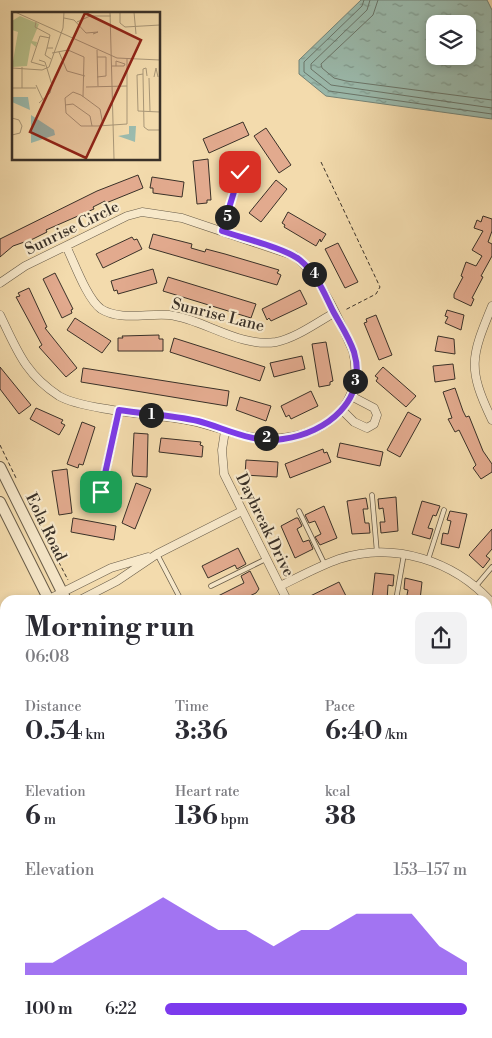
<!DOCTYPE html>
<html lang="en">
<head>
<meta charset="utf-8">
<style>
	:root { --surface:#fff; --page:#f2f2f3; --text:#2b2b33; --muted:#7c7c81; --accent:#7c3aed }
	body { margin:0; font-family:"Libre Bodoni",serif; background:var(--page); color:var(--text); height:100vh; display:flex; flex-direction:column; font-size:19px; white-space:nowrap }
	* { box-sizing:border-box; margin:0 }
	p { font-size:16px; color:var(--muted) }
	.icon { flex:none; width:28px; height:28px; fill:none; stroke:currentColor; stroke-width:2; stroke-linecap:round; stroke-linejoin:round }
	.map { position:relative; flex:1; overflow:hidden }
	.sheet { position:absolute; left:0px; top:595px; width:492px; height:444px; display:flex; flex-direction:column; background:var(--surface); border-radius:15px 15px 0 0; box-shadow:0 2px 8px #0003 }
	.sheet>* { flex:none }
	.buttons { position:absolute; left:426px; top:15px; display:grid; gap:10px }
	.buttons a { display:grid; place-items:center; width:50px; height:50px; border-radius:10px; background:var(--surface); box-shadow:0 2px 8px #0003; font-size:25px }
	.pin { position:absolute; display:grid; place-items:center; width:42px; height:42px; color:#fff; margin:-21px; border-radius:10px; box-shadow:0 2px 8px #0006 }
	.km { position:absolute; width:25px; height:25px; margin:-12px; border-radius:50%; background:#222; color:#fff; font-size:14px; line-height:25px; text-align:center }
	.round { display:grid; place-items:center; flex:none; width:52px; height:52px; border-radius:10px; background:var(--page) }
	.overview { display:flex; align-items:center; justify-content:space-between; height:85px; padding:0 25px }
	h1 { font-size:28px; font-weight:700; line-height:38px }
	.stats { display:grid; grid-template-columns:repeat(3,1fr); gap:8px; height:85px; padding:5px 25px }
	.stats div { display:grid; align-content:center }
	.stats b { font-size:25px; font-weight:700 }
	.stats small { font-size:14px; font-weight:400 }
	.stats p { font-size:14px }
	.chart { height:140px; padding:10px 25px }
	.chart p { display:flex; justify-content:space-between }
	.chart svg { width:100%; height:90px; margin-top:5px; fill:var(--accent); opacity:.7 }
	ul { padding:0 25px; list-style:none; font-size:16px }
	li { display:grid; grid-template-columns:80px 60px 1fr; align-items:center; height:38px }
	li i { height:12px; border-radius:6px; background:var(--accent) }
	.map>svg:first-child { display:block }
	.water { fill:url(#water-ripples); stroke:#748478; fill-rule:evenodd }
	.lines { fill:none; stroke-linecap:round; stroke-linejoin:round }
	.shore { stroke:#6a766b; stroke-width:1 }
	.building { fill:#e2aa8e; stroke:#3a3128 }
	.service-casing { stroke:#685c49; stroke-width:5.5 }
	.minor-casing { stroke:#685c49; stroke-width:9 }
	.tertiary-casing { stroke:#685c49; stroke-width:12 }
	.path { stroke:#3a3128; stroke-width:1; stroke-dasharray:4 2.5; stroke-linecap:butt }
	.service { stroke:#f7e8ca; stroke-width:4 }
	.minor { stroke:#f7e8ca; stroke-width:8 }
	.tertiary { stroke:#f7e8ca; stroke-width:10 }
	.route-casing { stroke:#fff; stroke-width:10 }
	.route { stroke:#7c3aed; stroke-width:6 }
	.labels { text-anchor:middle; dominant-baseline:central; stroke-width:4.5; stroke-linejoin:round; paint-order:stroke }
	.street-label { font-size:16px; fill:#3a3128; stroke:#f7e8ca }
	.inset-road { fill:none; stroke:#a99778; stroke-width:1 }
	.view { fill:#8f2418; fill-opacity:0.15; stroke:#8f2418; stroke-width:2.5 }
	.inset-edge { fill:none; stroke:#3a3128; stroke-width:2.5 }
</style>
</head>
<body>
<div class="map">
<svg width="492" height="1038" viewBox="0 0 492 1038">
	<defs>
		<pattern id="water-ripples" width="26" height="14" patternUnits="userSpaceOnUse" patternTransform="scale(1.25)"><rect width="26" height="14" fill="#9bbbae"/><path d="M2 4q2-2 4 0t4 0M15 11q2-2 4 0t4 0" fill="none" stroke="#7f998e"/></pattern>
	</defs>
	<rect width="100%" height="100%" fill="#f3dbad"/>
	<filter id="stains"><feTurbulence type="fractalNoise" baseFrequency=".004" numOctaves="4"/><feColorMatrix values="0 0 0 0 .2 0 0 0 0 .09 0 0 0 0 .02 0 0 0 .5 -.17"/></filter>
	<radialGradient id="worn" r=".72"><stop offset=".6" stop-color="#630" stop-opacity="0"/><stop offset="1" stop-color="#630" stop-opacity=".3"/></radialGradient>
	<!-- water -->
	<path class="water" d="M361 0H487L492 10V119L326 96 299 74V60ZM435 24H468V56H435Z"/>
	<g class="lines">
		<!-- shore -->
		<path class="shore" d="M364 0 362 6 304 62V72L329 91 492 114
			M370 0 367 10 311 64V69L331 85 492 108
			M378 0 373 15 321 64 322 68 334 78 346 81 492 100"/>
	</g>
	<!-- building -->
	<path class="building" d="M243 122 249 135 209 153 203 139Z
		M266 128 291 165 279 173 254 136Z
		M208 159 211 200H207V203L197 204 193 161Z
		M138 175 143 188 106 203 105 201 93 207 94 209 46 230 47 232 33 239 13 246 0 257V239L97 191Z
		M152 177 184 182 182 197 153 193V188H150Z
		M276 180 287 189 261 222 249 213Z
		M288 212 326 234 321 242 320 239 316 246 284 227 285 225 282 223Z
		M483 216 492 219V231L488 242 492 244V256L481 276 483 277 472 298 474 299 471 306 454 298V294L463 277 461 276 466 262 476 266 482 256 472 250 483 231 474 228 477 220 481 222Z
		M153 234 192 244 191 248 205 252 206 249 225 254 279 270 277 273 281 275 277 285 149 248Z
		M132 237 134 240 137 239 142 249 103 268 96 254Z
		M338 243 358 282 345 288 325 249Z
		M153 269 157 283 118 294 117 290 114 291 111 281Z
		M55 273 73 309 71 310 72 313 62 318 43 279Z
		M168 277 256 304 251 318 163 291Z
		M29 288 47 327 45 328 77 368 66 377 39 347 42 345 16 297 20 296 18 293Z
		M300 290 307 304 271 321 269 318 267 320 262 309Z
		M447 310 464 315 461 330 445 323 448 317 445 316Z
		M376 315 392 355 379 360 364 323 367 322 366 319Z
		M75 318 111 341 102 353 67 330Z
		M159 335V339H163V351H118V338H123L122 336Z
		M438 336 454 339 455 354 435 351Z
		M174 338 265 367 260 381 170 352Z
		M326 342 333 381 330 382V385L319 387 312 344Z
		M302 356 305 369 274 377 270 363Z
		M453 364 455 379 435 382 433 366Z
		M0 367 31 405 19 414 0 389Z
		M383 367 416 396 406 407 376 381 378 378 375 376Z
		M83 368 229 391 227 406 81 382Z
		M455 388 463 411 466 417 469 416 483 451 492 464V472L481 479 473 468 476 465 459 430 455 432 448 419 452 418 443 392Z
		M311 391 318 406 291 419 289 415 286 417 281 406Z
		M240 397 271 406 266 421 236 410Z
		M36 408 63 420 61 423 65 425 59 435 30 419Z
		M408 412 421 419 400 457 387 450Z
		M82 422 95 427 83 465 79 464 78 468 67 464Z
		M134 433 148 434 147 477 133 476 132 472Z
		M161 438 201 442 200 445 203 446 202 457 159 452Z
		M340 443 383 452 380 466 337 457Z
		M323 449 324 453 327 452 331 462 290 478 285 464Z
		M246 460 278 462 277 477 245 475Z
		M67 469 72 513 59 515 52 471Z
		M136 483 151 489 135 529 122 523Z
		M396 497 398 531 381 533 380 522H385L383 508 379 509 378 499Z
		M366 498 368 509H363L365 523H369L370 533 352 534 347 501Z
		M422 501 440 506 436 516 433 515 428 528 433 529 430 539 412 534Z
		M324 506 337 538 320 545 315 537 321 534 315 521 309 523 305 515Z
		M450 511 467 514 459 548 441 544 443 533 448 534 451 521 447 520Z
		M73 518 116 526 114 540 71 532Z
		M296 518H298L302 526 297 529 303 542 309 540 313 549 295 558 281 526Z
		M492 529V549L486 556 490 559 483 568 469 555Z
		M238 548 246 564 237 569 235 565 208 578 202 566Z
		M250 571 259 589 256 593 241 600H210L244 583 241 576Z
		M375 573 394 575 393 586 388 585 387 600H372Z
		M405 578 422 582 420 600H406L408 590 404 589Z
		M339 582 347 598 302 600Z"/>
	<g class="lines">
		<defs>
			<path id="service" d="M372 495 377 553
				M299 511 325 565
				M157 554 181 600
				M428 560 444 510
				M211 586 266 559
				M476 586 492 567
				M396 600 404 554
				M488 676 492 683
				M0 761 5 771
				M346 1034 348 1038
				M421 1034 423 1038
				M485 1034 489 1038"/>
			<path id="minor" d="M222 231 240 172
				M66 246C74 262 87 299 101 309 120 321 148 313 169 315 204 319 239 348 276 342 296 338 316 323 334 313
				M0 283 25 266 127 216 142 212 182 218 295 256C320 276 340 321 353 351 368 416 307 446 251 437 227 433 205 422 181 419 153 415 81 409 59 396 25 374 17 350 0 315
				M492 306C471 357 467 368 492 420
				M343 411 354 422 367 428 374 424 377 415 374 408 351 396
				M225 431 222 450 224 474 287 600
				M101 492 119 410
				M280 586C299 577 319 566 339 559 394 541 455 561 492 603
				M47 600 111 568 148 557
				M80 600 117 581 157 554 242 511
				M0 631 5 629
				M488 721 492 719
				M0 865 5 863
				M488 929 492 932
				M488 1005 492 1001
				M451 1038 456 1034"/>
			<path id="tertiary" d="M0 467 66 600
				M0 502 49 600
				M488 817H492
				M267 1034 269 1038
				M284 1034 286 1038"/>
		</defs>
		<!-- service casing -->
		<use href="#service" class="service-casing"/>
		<!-- minor casing -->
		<use href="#minor" class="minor-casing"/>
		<!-- tertiary casing -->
		<use href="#tertiary" class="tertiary-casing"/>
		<!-- path -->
		<path class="path" d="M321 162 380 287 376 294 345 310
			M0 445 17 480
			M32 510 68 580
			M488 805H492
			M0 853 5 851"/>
		<!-- service -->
		<use href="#service" class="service"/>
		<!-- minor -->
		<use href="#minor" class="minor"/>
		<!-- tertiary -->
		<use href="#tertiary" class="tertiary"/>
	</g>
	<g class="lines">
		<defs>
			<path id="route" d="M101 492 119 410C145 414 172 415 198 421 225 428 253 444 283 439 327 433 368 400 354 352 349 337 340 324 333 311 324 293 317 274 300 260 285 248 242 238 222 231L240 172"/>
		</defs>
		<!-- route casing -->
		<use href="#route" class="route-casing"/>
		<!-- route -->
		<use href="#route" class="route"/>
	</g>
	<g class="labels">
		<!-- street labels -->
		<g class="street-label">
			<text transform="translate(72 228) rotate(-26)">Sunrise Circle</text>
			<text transform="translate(218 315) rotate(14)">Sunrise Lane</text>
			<text transform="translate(265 525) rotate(64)">Daybreak Drive</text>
			<text transform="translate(46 527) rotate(64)">Eola Road</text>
		</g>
	</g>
	<!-- overview -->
	<g transform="translate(12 12)">
		<rect width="148" height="148" fill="#f3dbad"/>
		<path d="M8 4 27 12 20 29 25 30 24 35 19 31 15 54 0 55 6 20 0 18V9Z" fill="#b8c18c"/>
		<path d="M0 85H16L18 98 0 90ZM19 103 42 118 43 123 19 131ZM117 114H124L123 130 106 124 117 122Z" fill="#9bbbae"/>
		<path class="inset-road" d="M3 0 105 46 148 48M98 0 102 147M108 0V11L113 15 148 13M122 0 124 22M52 6 62 8 74 21 86 20 81 22M24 10 23 15 38 23 35 36M65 10 78 4H99M85 38 86 74M47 40 55 59 73 64M40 41 56 38 72 45 71 85M85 45H94V64L85 65M39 47 33 43 35 36H41M20 48 28 24 38 26M20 48 19 50 33 54M27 48 33 50 40 73 38 81 27 91M100 54H112L113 52 104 49V54M10 55V76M0 56 30 58 37 55 51 16 52 0M131 62 125 63 126 99 148 100M131 63 132 115 136 118H148M131 63V57L134 56 135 64M142 65 144 56 146 65M137 66 138 99M24 73 31 88M74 75 115 74M0 76H24M53 93 61 92 78 104 80 114M0 106 7 108 10 114 8 121 0 123M91 113 88 97 69 83 61 80 53 86 54 101 69 114H86L115 112V47"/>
		<path class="view" d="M73 1 129 28 74 146 18 120Z"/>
		<rect width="148" height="148" class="inset-edge"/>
	</g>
	<rect width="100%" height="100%" filter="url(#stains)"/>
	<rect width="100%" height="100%" fill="url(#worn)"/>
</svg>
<div class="buttons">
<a><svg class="icon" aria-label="layers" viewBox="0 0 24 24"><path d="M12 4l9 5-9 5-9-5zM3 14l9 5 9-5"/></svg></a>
</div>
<div class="pin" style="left:101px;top:492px;background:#1e9e55"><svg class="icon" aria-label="arrive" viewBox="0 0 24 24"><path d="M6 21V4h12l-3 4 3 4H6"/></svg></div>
<div class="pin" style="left:240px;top:172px;background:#d93025"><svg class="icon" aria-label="check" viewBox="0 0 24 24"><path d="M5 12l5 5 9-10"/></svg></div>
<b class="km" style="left:151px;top:415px">1</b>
<b class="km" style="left:266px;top:438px">2</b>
<b class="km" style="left:355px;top:381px">3</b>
<b class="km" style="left:314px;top:274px">4</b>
<b class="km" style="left:227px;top:217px">5</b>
<section class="sheet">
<div class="overview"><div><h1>Morning run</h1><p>06:08</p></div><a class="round"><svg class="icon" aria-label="share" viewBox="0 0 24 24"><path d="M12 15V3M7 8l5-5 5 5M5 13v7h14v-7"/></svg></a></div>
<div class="stats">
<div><p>Distance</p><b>0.54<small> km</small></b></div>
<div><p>Time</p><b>3:36</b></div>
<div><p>Pace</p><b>6:40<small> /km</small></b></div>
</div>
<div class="stats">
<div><p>Elevation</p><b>6<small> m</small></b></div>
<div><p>Heart rate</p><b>136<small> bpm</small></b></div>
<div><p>kcal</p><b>38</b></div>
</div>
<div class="chart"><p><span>Elevation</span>153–157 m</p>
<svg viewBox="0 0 160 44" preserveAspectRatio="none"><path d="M0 44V38L10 38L20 30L30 22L40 14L50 6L60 14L70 22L80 22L90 30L100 22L110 22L120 14L130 14L140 14L150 30L160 38V44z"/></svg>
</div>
<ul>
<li><b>100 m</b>6:22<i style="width:100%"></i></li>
</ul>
</section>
</div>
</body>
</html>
